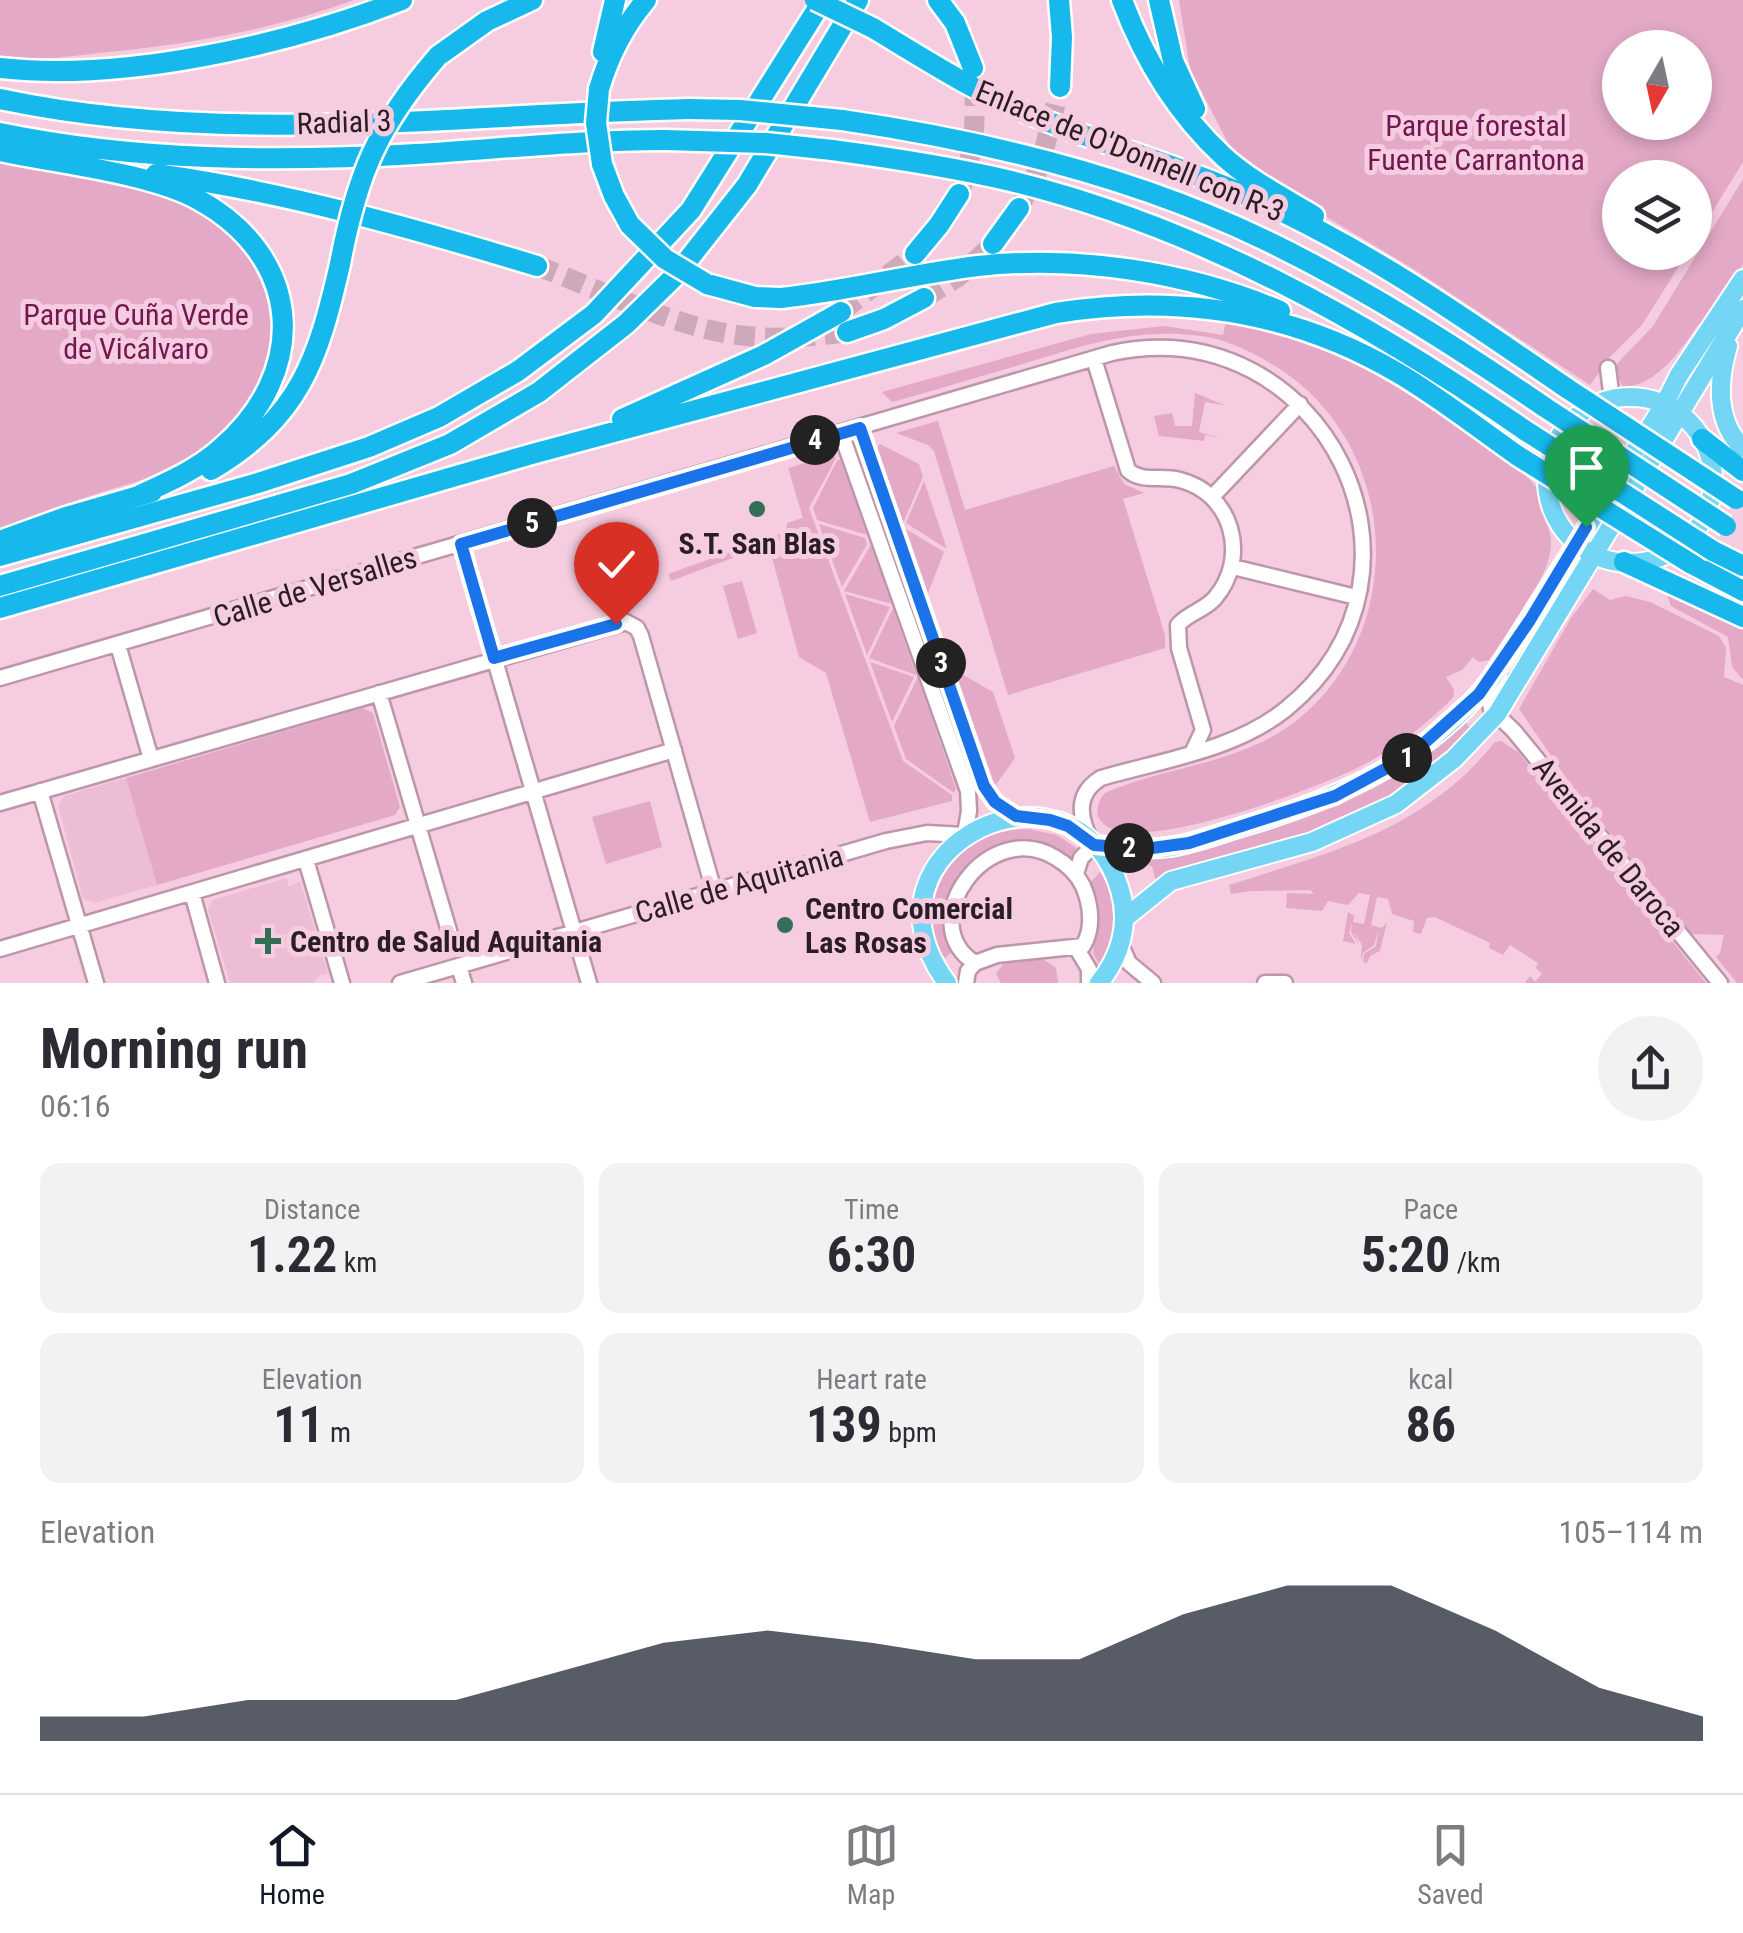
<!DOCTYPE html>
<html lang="en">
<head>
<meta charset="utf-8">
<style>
	:root { --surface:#fff; --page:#f2f2f3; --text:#2b2b33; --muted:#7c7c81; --line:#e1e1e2; --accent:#111827 }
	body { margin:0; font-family:"Roboto Condensed",sans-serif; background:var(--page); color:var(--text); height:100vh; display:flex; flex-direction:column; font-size:38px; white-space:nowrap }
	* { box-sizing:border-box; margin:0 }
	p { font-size:32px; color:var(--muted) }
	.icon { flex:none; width:55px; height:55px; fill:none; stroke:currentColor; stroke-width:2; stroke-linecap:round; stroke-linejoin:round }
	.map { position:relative; height:983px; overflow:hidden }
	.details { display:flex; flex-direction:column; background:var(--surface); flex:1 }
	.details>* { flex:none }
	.needle { width:65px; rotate:189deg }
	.controls { position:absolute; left:1602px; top:30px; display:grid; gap:20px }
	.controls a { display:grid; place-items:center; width:110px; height:110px; border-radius:50%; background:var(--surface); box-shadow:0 5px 15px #0003; font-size:50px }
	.pin { position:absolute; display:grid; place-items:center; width:85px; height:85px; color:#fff; margin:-102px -42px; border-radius:50% 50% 50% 0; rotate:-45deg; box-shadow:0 0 10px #0007 }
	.pin .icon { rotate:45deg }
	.km { position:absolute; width:50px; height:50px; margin:-25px; border-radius:50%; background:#222; color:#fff; font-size:28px; line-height:50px; text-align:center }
	.round { display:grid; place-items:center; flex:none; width:105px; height:105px; border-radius:52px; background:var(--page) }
	.head { display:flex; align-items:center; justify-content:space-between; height:170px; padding:0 40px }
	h1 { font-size:55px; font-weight:700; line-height:75px }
	.stats { display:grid; grid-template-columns:repeat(3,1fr); gap:15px; height:170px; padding:10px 40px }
	.stats div { display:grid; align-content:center; border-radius:20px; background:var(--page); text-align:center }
	.stats b { font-size:50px; font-weight:700 }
	.stats small { font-size:28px; font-weight:400 }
	.stats p { font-size:28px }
	.chart { height:280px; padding:20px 40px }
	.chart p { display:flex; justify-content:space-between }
	.chart svg { width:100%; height:180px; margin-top:10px; fill:var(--accent); opacity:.7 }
	.dock { display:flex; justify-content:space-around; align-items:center; height:140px; border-top:2px solid var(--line); background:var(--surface); font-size:28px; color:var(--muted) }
	.dock a { display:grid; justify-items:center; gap:5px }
	.dock .active { color:var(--accent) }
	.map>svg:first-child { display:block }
	.built { fill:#ecbdd4 }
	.green { fill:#e3a9c7; fill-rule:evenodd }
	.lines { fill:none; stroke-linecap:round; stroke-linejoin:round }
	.highway-tunnel { stroke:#cda9ba; stroke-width:20; stroke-dasharray:20 10; stroke-linecap:butt }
	.minor-casing { stroke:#bd96aa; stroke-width:19 }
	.major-casing { stroke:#fff; stroke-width:22 }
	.highway-casing { stroke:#fff; stroke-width:25 }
	.minor { stroke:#fff; stroke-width:14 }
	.major { stroke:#74d5f4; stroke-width:18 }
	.highway { stroke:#17b9ec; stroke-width:20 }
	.highway-bridge-casing { stroke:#fff; stroke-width:25; stroke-linecap:butt }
	.highway-bridge { stroke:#17b9ec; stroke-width:20 }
	.route-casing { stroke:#fff; stroke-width:20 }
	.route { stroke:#1a73e8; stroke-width:12 }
	.poi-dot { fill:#336e58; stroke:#f5cce0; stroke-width:4 }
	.labels { text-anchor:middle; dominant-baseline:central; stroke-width:10; stroke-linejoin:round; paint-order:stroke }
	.street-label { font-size:30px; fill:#2b1d24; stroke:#f5cce0 }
	.park-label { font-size:30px; fill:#721851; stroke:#f5cce0 }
	.poi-label { font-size:30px; font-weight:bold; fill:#2b1d24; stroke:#f5cce0; text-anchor:start }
</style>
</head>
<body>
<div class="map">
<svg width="1743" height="983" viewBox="0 0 1743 983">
	<rect width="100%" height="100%" fill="#f5cce0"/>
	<!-- built -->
	<path class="built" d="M126 778 157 885 94 903 83 898 58 805 64 796Z
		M286 878 289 887 300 881 328 973 318 976 314 983H230L208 909 213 900Z"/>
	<!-- green -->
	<path class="green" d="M0 0H354C271 30 187 45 99 53 66 57 34 61 0 58Z
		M1179 0H1743V162L1695 240V178H1620V252L1687 253 1642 325 1610 357 1590 385 1412 268 1288 194 1230 147 1190 69ZM1620 48H1695V122H1620Z
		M0 160C27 166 55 173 82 178 153 191 236 206 264 283 271 304 276 328 272 350 264 388 239 428 206 450 172 474 133 482 93 495 62 505 31 518 0 530Z
		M1743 179V264L1704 328 1698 325C1681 350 1655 387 1623 387L1613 368 1653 326Z
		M1226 322C1262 328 1295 336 1329 350 1362 364 1524 461 1537 489 1539 495 1551 533 1551 540 1553 576 1509 630 1489 660L1479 662 1473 657 1462 670 1446 677 1454 690 1453 698C1423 727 1391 752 1353 770 1315 788 1131 860 1101 821 1094 812 1098 801 1105 793 1169 765 1245 764 1301 717 1413 622 1397 436 1270 363 1247 349 1220 337 1193 335 1130 329 1082 346 1023 364 979 377 936 390 892 402L882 392 1091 334 1164 326 1223 335Z
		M1195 393 1224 405 1205 402 1199 432 1220 438 1205 435 1204 441 1159 436 1154 416 1172 413 1175 426H1192Z
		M938 421 965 510 1114 466 1124 484 1144 493 1123 499 1165 635V648L1008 695 934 451 928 445 896 433Z
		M880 444 919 464 923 477 903 523 877 448Z
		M832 455 836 458 809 508 903 761 952 795V801L870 822 826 673 799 657 771 554 754 550 671 581 668 574 786 532 787 523 803 518 788 468Z
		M838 459 841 461 867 535 817 520 813 508Z
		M924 481 947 549 906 523Z
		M819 524 865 538 867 544 842 587Z
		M906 529 944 552 928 593Z
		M871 545 892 604 844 591Z
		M742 581 757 633 738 639 723 586Z
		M1593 589 1610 600 1626 596 1650 602 1719 636 1726 648 1724 677 1743 685V983H1737L1716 957 1720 953 1724 935 1692 934 1569 782 1519 709 1571 618Z
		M1665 590 1743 623V680L1732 667 1728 637 1671 606Z
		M845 594 890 607 867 655Z
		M893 608 916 675 869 658Z
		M870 662 914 677 892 722Z
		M955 670 993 692 1015 758 995 786Z
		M918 677 956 789 954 793 906 759 894 726Z
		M363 708 373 713 400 807 395 815 157 885 126 778Z
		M1463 720 1473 731C1434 770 1386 808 1334 828 1276 849 1215 864 1156 882L1152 866H1149L1145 856 1342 800 1403 769Z
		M1501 741 1518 752 1706 983H1525L1530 976 1535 982 1542 974 1536 968 1538 963 1510 945 1503 955 1489 948 1490 943 1435 917 1427 918 1421 934 1413 932 1414 921 1392 914 1388 899 1377 897 1371 925 1382 928 1387 922 1380 951 1370 956 1367 963 1363 962 1364 954 1376 946 1379 929 1374 945 1363 953 1361 961 1362 945 1354 931 1359 944 1351 932 1352 923 1349 933 1356 944 1343 941 1348 912 1354 916 1353 922 1364 924 1370 895 1359 893 1348 905 1328 901 1322 911 1286 908 1287 893 1314 894 1310 890 1252 891 1231 894 1229 885C1331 852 1424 831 1495 742Z
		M650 801 662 847 606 864 592 817Z
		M1028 829 1057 835 1076 848 1075 857 1069 859C1003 811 922 876 953 951L945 958C935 949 932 936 932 922 933 866 973 830 1028 829Z
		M1100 872C1118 899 1117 938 1099 964L1093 953 1098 914 1089 884Z
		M1043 959 1056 968 1058 983H1001L996 974 1003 964Z"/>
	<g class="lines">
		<!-- highway-tunnel -->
		<path class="highway-tunnel" d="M959 194C975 153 977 116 973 73
			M1019 208 1040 166 1060 87
			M537 266C591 286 650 315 706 329 753 341 799 339 847 332
			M924 298 958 277 993 244
			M841 312 915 254"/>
		<defs>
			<path id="minor" d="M1094 359 1128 470C1141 483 1162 475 1180 480 1232 493 1250 557 1215 598 1205 610 1188 613 1178 625L1179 648 1203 730 1193 751
				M1608 368 1612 400
				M860 427 984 786 995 802 1016 817
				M841 433 968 791 969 811 965 834
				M1213 496 1300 404
				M461 544 589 983
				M1233 567 1356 597
				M118 645 151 759
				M0 678 1112 353C1322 308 1455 572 1286 709 1235 750 1163 760 1101 778 1075 794 1079 818 1092 842
				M1501 678 1489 697 1491 709 1514 731 1720 983
				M379 693 452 941
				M40 791 96 983
				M0 803 626 622 637 628 641 636 714 891
				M306 860 342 983
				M1076 874 1081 858 1094 845
				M192 893 217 983
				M1121 945 1129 963 1153 983
				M0 949 674 750
				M1077 949 1089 969V983
				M459 966 464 983
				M400 983 886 841 927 833 964 835
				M966 983 968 971 975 963 997 955 1083 946C1094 928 1091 905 1083 886 1077 874 1068 865 1056 858 988 816 912 923 975 963
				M1265 983H1285"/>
			<path id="major" d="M1728 346C1718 380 1715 422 1743 448
				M1547 480a83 83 0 1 1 166 0a83 83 0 1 1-166 0Z
				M1094 845C1120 846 1145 851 1171 847 1196 843 1221 833 1245 826 1340 798 1430 758 1492 678L1664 405 1679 375 1743 279
				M1125 918 1171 881 1312 842 1396 804 1454 759 1497 714 1743 309
				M947 983C846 846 1076 740 1120 890 1130 923 1121 956 1099 983"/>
			<path id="highway" d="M938 0 955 23 973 68
				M1059 0 1062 37 1060 87
				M1122 0C1144 59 1177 113 1223 156 1249 180 1284 198 1314 216
				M1159 0 1173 61 1195 109
				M873 28C926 60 977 93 1034 116 1102 144 1174 164 1241 193 1359 243 1464 318 1568 389
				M603 52 615 0
				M438 56 487 21 532 0
				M0 68C123 82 287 45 402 0
				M599 89C609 55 623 27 646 0
				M0 99C226 147 460 114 689 109
				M842 120C987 141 1133 176 1265 240 1364 288 1455 346 1546 408
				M0 133C135 161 279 162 416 154 499 149 582 140 665 140
				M832 150C892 158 952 167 1011 181 1199 227 1368 322 1526 431
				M0 151C55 163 152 173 199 200 304 258 310 373 219 450 196 470 168 482 140 495
				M602 164 614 196 630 225
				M156 174C286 192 412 228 537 266
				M993 244 1019 208
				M915 254 939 225 959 194
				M707 284 755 297 781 298C847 291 912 274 978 266 1078 255 1188 272 1280 311
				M847 332 884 319 924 298
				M622 419 764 355 841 312
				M1702 439 1743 471
				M211 470C300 417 318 360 340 264
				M0 541 66 517 152 492
				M1713 551 1743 566
				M0 556 258 483 369 447 439 417 518 371 594 314 691 210 823 0
				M1624 562 1743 617
				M1690 563 1743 591
				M0 586 351 484 450 444 539 392 626 324 676 275 747 185 858 0
				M0 608 532 454 1056 313C1176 294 1291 310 1398 373 1439 397 1478 428 1518 456"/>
		</defs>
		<!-- minor casing -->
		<use href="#minor" class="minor-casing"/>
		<!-- major casing -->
		<use href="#major" class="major-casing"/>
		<!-- highway casing -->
		<use href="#highway" class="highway-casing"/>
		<!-- minor -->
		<use href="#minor" class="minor"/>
		<!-- major -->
		<use href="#major" class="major"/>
		<!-- highway -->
		<use href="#highway" class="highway"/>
		<defs>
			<path id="highway-bridge" d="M815 0 873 28
				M599 89 596 123 602 164
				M689 109 740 110 842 120
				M665 140 766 143 832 150
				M630 225 665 259 707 284
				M340 264C357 174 378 125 438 56
				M1568 389 1736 499
				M1546 408 1726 526
				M1526 431 1713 551
				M1518 456 1690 563"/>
		</defs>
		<!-- highway-bridge casing -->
		<use href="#highway-bridge" class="highway-bridge-casing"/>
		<!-- highway-bridge -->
		<use href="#highway-bridge" class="highway-bridge"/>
	</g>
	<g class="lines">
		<defs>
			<path id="route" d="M616 624 494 658 461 544 860 428 984 786 995 802 1016 816 1050 820 1068 826 1094 845 1145 849 1189 843 1335 796 1411 755 1479 694 1530 620 1586 527"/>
		</defs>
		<!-- route casing -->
		<use href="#route" class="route-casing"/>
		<!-- route -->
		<use href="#route" class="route"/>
	</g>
	<!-- markers -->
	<g class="poi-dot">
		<circle cx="757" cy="509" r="10"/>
		<circle cx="785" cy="925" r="10"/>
		<path d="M263 926h10v10h10v10h-10v10h-10v-10h-10v-10h10z"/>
	</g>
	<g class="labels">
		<!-- street labels -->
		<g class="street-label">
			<text transform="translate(344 122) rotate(-2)">Radial 3</text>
			<text transform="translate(1130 151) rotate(22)">Enlace de O'Donnell con R-3</text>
			<text transform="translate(315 587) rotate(-17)">Calle de Versalles</text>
			<text transform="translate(1609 847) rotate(51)">Avenida de Daroca</text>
			<text transform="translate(739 884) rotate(-16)">Calle de Aquitania</text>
		</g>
		<!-- park labels -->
		<g class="park-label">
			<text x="1476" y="125">Parque forestal<tspan x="1476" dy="34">Fuente Carrantona</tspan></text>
			<text x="136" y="314">Parque Cuña Verde<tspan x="136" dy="34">de Vicálvaro</tspan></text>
		</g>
		<!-- poi labels -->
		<g class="poi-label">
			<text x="757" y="543" text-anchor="middle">S.T. San Blas</text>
			<text x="805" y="908">Centro Comercial<tspan x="805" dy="34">Las Rosas</tspan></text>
			<text x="290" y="941">Centro de Salud Aquitania</text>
		</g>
	</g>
</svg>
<div class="controls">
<a><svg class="needle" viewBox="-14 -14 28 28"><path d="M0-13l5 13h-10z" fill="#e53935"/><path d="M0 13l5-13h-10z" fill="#7c7c81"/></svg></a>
<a><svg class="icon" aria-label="layers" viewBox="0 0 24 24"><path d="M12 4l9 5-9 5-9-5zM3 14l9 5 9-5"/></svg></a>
</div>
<div class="pin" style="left:1586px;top:527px;background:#1e9e55"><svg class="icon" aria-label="arrive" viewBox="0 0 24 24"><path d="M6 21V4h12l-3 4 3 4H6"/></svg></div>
<div class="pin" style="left:616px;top:624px;background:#d93025"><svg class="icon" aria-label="check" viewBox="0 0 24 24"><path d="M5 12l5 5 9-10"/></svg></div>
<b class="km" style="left:1407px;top:758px">1</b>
<b class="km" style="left:1129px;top:848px">2</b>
<b class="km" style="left:941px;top:663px">3</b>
<b class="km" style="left:815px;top:440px">4</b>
<b class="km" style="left:532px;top:523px">5</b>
</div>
<section class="details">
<div class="head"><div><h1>Morning run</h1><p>06:16</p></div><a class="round"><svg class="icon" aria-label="share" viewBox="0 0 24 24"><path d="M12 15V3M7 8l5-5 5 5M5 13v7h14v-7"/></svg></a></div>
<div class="stats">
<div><p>Distance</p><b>1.22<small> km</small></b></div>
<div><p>Time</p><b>6:30</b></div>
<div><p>Pace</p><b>5:20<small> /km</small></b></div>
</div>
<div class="stats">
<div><p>Elevation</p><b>11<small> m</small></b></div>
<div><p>Heart rate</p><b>139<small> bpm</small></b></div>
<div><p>kcal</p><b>86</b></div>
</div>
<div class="chart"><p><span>Elevation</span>105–114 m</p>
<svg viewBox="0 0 160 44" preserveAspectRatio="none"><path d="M0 44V38L10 38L20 34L30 34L40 34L50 27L60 20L70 17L80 20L90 24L100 24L110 13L120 6L130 6L140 17L150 31L160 38V44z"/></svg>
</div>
</section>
<nav class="dock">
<a class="active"><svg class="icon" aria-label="home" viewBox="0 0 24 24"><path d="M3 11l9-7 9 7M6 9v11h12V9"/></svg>Home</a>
<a><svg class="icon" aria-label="map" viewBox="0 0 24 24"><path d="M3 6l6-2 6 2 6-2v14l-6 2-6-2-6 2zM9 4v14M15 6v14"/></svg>Map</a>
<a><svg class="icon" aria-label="saved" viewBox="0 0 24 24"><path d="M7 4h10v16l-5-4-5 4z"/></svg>Saved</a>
</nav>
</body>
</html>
